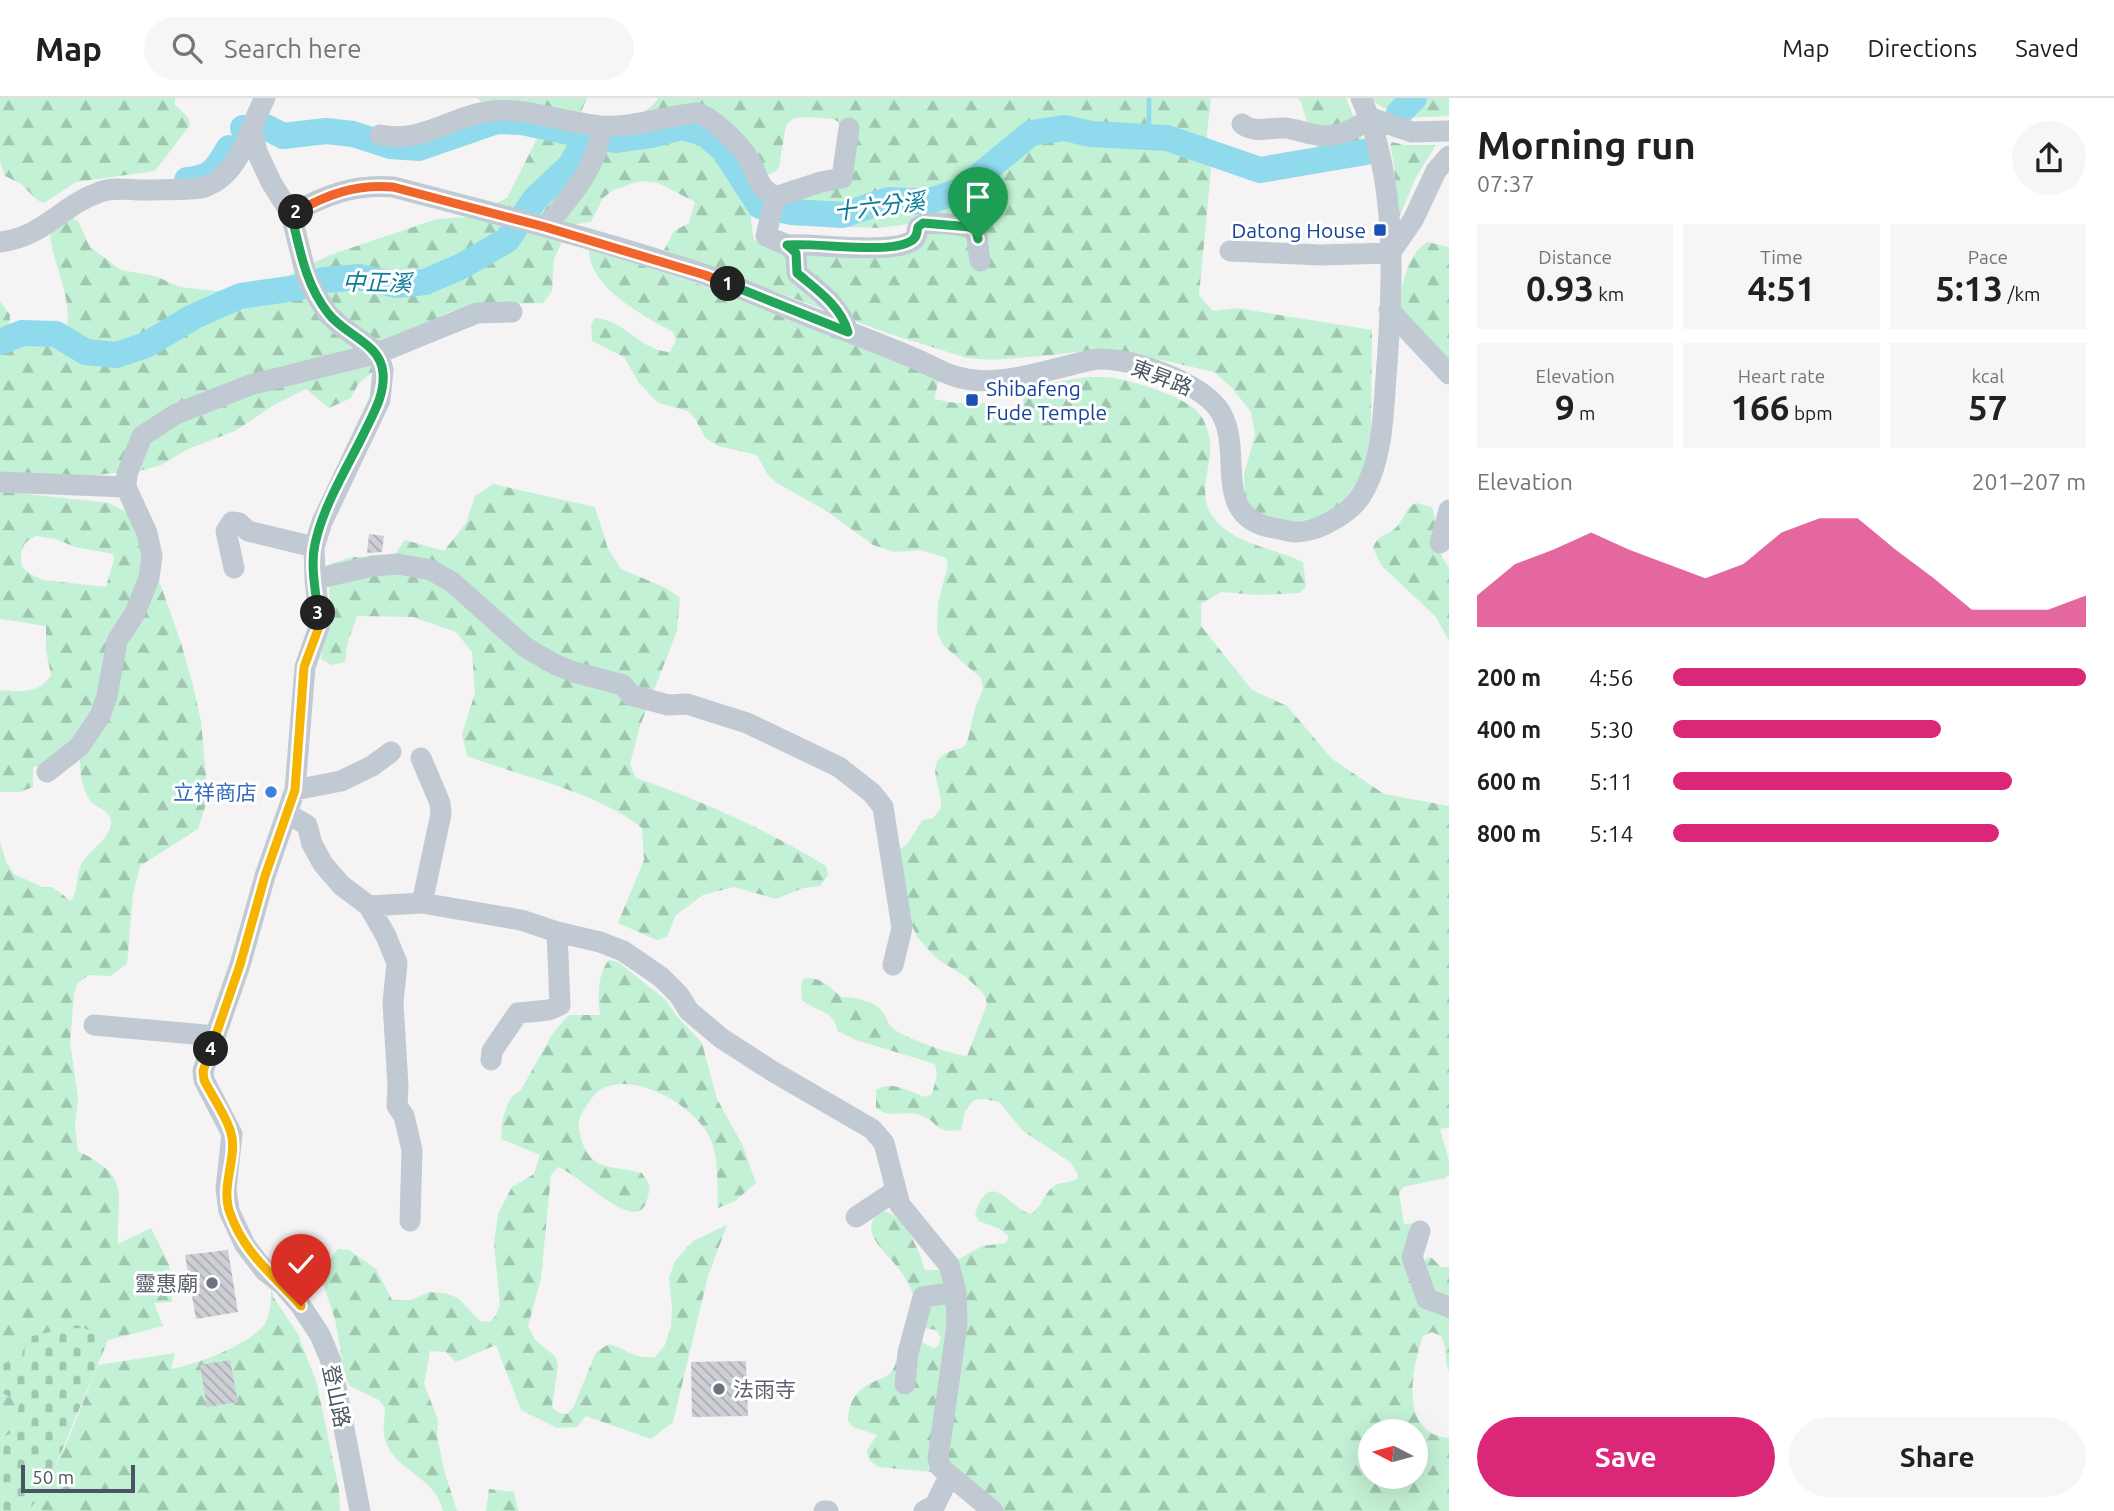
<!DOCTYPE html>
<html lang="en">
<head>
<meta charset="utf-8">
<style>
	:root { --surface:#fff; --page:#f6f6f6; --text:#202124; --muted:#757577; --line:#e0e0e0; --accent:#db2777 }
	body { margin:0; font-family:Ubuntu,"Noto Sans TC",sans-serif; background:var(--page); color:var(--text); height:100vh; display:flex; flex-direction:column; font-size:26px; white-space:nowrap }
	* { box-sizing:border-box; margin:0 }
	p { font-size:23px; color:var(--muted) }
	.icon { flex:none; width:38px; height:38px; fill:none; stroke:currentColor; stroke-width:2; stroke-linecap:round; stroke-linejoin:round }
	.map { position:relative; flex:1; overflow:hidden }
	.drawer { display:flex; flex-direction:column; background:var(--surface); width:665px }
	.drawer>* { flex:none }
	.needle { width:46px; rotate:276deg }
	.fabs { position:absolute; left:1358px; top:1321px; display:grid; gap:14px }
	.fabs a { display:grid; place-items:center; width:70px; height:70px; border-radius:50%; background:var(--surface); box-shadow:0 7px 28px #0002; font-size:35px }
	.scale { position:absolute; left:21px; bottom:18px; width:114px; box-sizing:border-box; padding-left:7px; border:4px solid #4a5661; border-top:0; font-size:19px; line-height:24px; white-space:nowrap; color:#4a5661; -webkit-text-stroke:5px #fff; paint-order:stroke }
	.pin { position:absolute; display:grid; place-items:center; width:60px; height:60px; color:#fff; margin:-72px -30px; border-radius:50% 50% 50% 0; rotate:-45deg; box-shadow:0 0 7px #0007 }
	.pin .icon { rotate:45deg }
	.km { position:absolute; width:35px; height:35px; margin:-18px; border-radius:50%; background:#222; color:#fff; font-size:19px; line-height:35px; text-align:center }
	.round { display:grid; place-items:center; flex:none; width:74px; height:74px; border-radius:37px; background:var(--page) }
	.head { display:flex; align-items:center; justify-content:space-between; height:119px; padding:0 28px }
	h1 { font-size:38px; font-weight:700; line-height:52px }
	.figures { display:grid; grid-template-columns:repeat(3,1fr); gap:10px; height:119px; padding:7px 28px }
	.figures div { display:grid; align-content:center; border-radius:0px; background:var(--page); text-align:center }
	.figures b { font-size:35px; font-weight:700 }
	.figures small { font-size:19px; font-weight:400 }
	.figures p { font-size:19px }
	.chart { height:196px; padding:14px 28px }
	.chart p { display:flex; justify-content:space-between }
	.chart svg { width:100%; height:126px; margin-top:7px; fill:var(--accent); opacity:.7 }
	.action { display:flex; gap:14px; margin-top:auto; padding:14px 28px }
	.action a { flex:1; height:80px; border-radius:42px; background:var(--accent); color:#fff; font-size:28px; font-weight:700; line-height:80px; text-align:center }
	.action a+a { background:var(--page); color:var(--text) }
	ul { padding:0 28px; list-style:none; font-size:23px }
	li { display:grid; grid-template-columns:112px 84px 1fr; align-items:center; height:52px }
	li i { height:18px; border-radius:9px; background:var(--accent) }
	header { display:flex; align-items:center; gap:42px; box-sizing:border-box; height:98px; padding:0 35px; background:var(--surface); border-bottom:2px solid var(--line) }
	header strong { font-size:33px }
	nav { display:flex; gap:38px; margin-inline-start:auto; font-size:24px }
	.search { width:490px; height:63px; background:var(--page); display:flex; align-items:center; gap:18px; box-sizing:border-box; padding:0 24px; border-radius:38px; color:var(--muted); font-size:26px }
	main { display:flex; flex:1; min-height:0 }
	.map>svg:first-child { display:block }
	.forest { fill:url(#forest-firs); fill-rule:evenodd }
	.cemetery { fill:url(#cemetery-stones) }
	.lines { fill:none; stroke-linecap:round; stroke-linejoin:round }
	.stream { stroke:#90daee; stroke-width:4.5 }
	.river { stroke:#90daee; stroke-width:26 }
	.building { fill:url(#building-back-hatch) }
	.minor { stroke:#c1cad2; stroke-width:21 }
	.split-1-casing { stroke:#fff; stroke-width:14 }
	.split-2-casing { stroke:#fff; stroke-width:14 }
	.split-3-casing { stroke:#fff; stroke-width:14 }
	.split-4-casing { stroke:#fff; stroke-width:14 }
	.split-5-casing { stroke:#fff; stroke-width:14 }
	.split-1 { stroke:#22a559; stroke-width:9 }
	.split-2 { stroke:#f0652b; stroke-width:9 }
	.split-3 { stroke:#22a559; stroke-width:9 }
	.split-4 { stroke:#f5b400; stroke-width:9 }
	.split-5 { stroke:#f5b400; stroke-width:9 }
	.transit-dot { fill:#1a4fb4; stroke:#fff; stroke-width:2.5 }
	.shop-dot { fill:#3f7fe0; stroke:#fff; stroke-width:2.5 }
	.worship-dot { fill:#6b7280; stroke:#fff; stroke-width:2.5 }
	.labels { text-anchor:middle; dominant-baseline:central; stroke-width:6; stroke-linejoin:round; paint-order:stroke }
	.transit-label { font-size:21px; fill:#164399; stroke:#fff; text-anchor:end }
	.street-label { font-size:21px; fill:#4a5661; stroke:#fff }
	.shop-label { font-size:21px; fill:#366cbe; stroke:#fff; text-anchor:end }
	.worship-label { font-size:21px; fill:#5b616d; stroke:#fff; text-anchor:end }
	.water-label { font-size:23px; font-style:italic; fill:#0c7c9b; stroke:#fff }
</style>
</head>
<body>
<header>
<strong>Map</strong>
<div class="search"><svg class="icon" aria-label="search" viewBox="0 0 24 24"><circle cx="10" cy="10" r="6"/><path d="M15 15l6 6"/></svg>Search here</div>
<nav><a>Map</a><a>Directions</a><a>Saved</a></nav>
</header>
<main>
<div class="map">
<svg width="1449" height="1413" viewBox="0 0 1449 1413">
	<defs>
		<pattern id="forest-firs" width="22" height="20" patternUnits="userSpaceOnUse" patternTransform="scale(1.75)"><rect width="22" height="20" fill="#c3f1d5"/><path d="M5 1l3.5 6h-7zM16 11l3.5 6h-7z" fill="#a0c6b0"/></pattern>
		<pattern id="cemetery-stones" width="16" height="16" patternUnits="userSpaceOnUse" patternTransform="scale(1.75)"><rect width="16" height="16" fill="#c3f1d5"/><path d="M2 7V4a2 2 0 0 1 4 0v3zM10 15v-3a2 2 0 0 1 4 0v3z" fill="#a0c6b0"/></pattern>
		<pattern id="building-back-hatch" width="6" height="6" patternUnits="userSpaceOnUse" patternTransform="scale(1.75)"><rect width="6" height="6" fill="#cdcfd5"/><path d="M-1 5l2 2M0 0l6 6M5-1l2 2" fill="none" stroke="#a8abb0"/></pattern>
	</defs>
	<rect width="100%" height="100%" fill="#f5f3f3"/>
	<!-- forest -->
	<path class="forest" d="M0 0H175V7L188 19 190 27 155 73 76 84 44 105 37 102 21 86 5 78 0 64Z
		M477 0H587L581 14 579 31C601 26 648 21 658 0H1211L1207 36 1211 72 1199 197 1213 213 1237 210 1372 232 1371 334 1360 389 1344 408 1321 418 1296 424 1272 423 1254 414 1245 399 1244 376 1255 337 1251 314 1232 290 1214 274 1122 253 1099 251 1053 257 992 262 967 260 890 236 664 152 674 133 689 125 695 104 658 85 640 83 613 92 603 100 591 124 570 127 554 161 552 193 543 205 477 207 449 214 427 226 410 254 385 264 358 286 351 300 329 310 306 291 274 307 235 333 188 351 161 367 143 372 66 380 0 374V203L10 217 9 233 35 224 57 231 67 230C72 196 52 167 50 134L70 119 78 123 90 149 121 172 155 178 180 189 216 193 275 184 330 157 437 121 468 119 507 100 541 33 491 13ZM808 19 833 21 839 24 843 36 835 77 790 82C779 95 781 108 783 124L792 127 878 130 909 126 906 140 764 148 754 142C750 123 747 92 766 78 772 74 775 75 779 69L786 27 794 20Z
		M1297 0H1346L1363 42 1361 47 1331 52 1318 51 1312 41 1301 4Z
		M1368 0H1449V18L1401 20Z
		M1392 44 1405 47H1436L1415 81 1400 118H1398L1394 67 1390 47Z
		M1427 144 1449 149V265L1398 211C1403 186 1405 159 1427 144Z
		M589 152C710 185 823 234 939 281L934 301 955 305H988L995 321 1024 313 1023 293C1049 286 1075 278 1102 279 1124 279 1181 297 1197 313 1204 320 1208 332 1210 342 1213 368 1195 397 1214 420 1236 448 1273 449 1303 464L1306 488 1300 495 1258 497 1221 494 1201 506V528L1252 592 1287 608 1332 661 1384 696 1449 708V1029L1440 1031 1449 1063V1076L1445 1080 1403 1089 1399 1095 1404 1126 1416 1125 1420 1153 1425 1163 1427 1160H1432L1441 1169H1449V1274C1444 1260 1447 1249 1441 1238L1432 1234 1423 1238C1412 1269 1398 1337 1449 1340V1413H988L945 1375 877 1369 869 1361 867 1352 877 1337 853 1329 848 1323C849 1303 855 1293 873 1284 880 1280 887 1280 892 1273 898 1265 898 1251 901 1241L908 1238 934 1250 938 1248 941 1240 936 1232 924 1230C918 1212 913 1190 902 1175 893 1162 878 1150 872 1136 869 1127 875 1110 887 1114 906 1121 920 1154 925 1172H940L982 1148 1006 1145 1009 1139 1000 1131 979 1123 975 1116C991 1067 1010 1112 1031 1116 1042 1109 1044 1095 1054 1088 1062 1083 1070 1085 1077 1081L1078 1076 1070 1064 1023 1033 999 1004 984 1001 974 1002 965 1013 961 1032C932 1036 941 1024 920 1017 904 1012 890 1021 876 1010V992C892 982 908 993 925 999L932 996 937 977 935 966 856 942 838 933C831 909 819 916 802 902L801 888 803 881C821 877 828 889 842 899 855 899 874 903 883 914 887 920 888 928 895 932 910 942 950 956 967 958L987 906 984 896 966 879 937 861 917 839 907 815 896 754 907 746 923 722 933 720 941 710C941 679 918 660 964 649L968 641 975 610 983 591 981 580 943 547 937 533 938 505 948 467 946 460 921 452 895 454 873 447 828 414 777 385 767 376 757 357 718 348 705 340 696 322 688 313 658 305 639 285 624 259 592 243 591 226 595 220C626 222 640 253 670 254L676 242 673 234C644 218 589 190 589 152ZM1370 1334H1416V1379H1370Z
		M493 386 595 409 608 451 621 471 666 490 680 500 677 533 640 628 630 666 636 680C701 702 767 732 826 768L828 777 820 788 803 790 776 801 734 789 703 797 676 817 667 839 657 842 618 825 644 762 642 730C598 694 522 679 467 658L462 636 475 595 472 554 456 534 413 519 357 518 347 547 345 564 332 567 321 561 329 502 330 466 352 459 394 458 405 442 444 453 466 425 475 398Z
		M0 393 109 405 128 415 161 488 181 545 193 587 201 623 208 700 198 731 140 768 133 796 127 866 110 878 88 877 78 885 74 896 70 944 78 1000 75 1029 78 1053C133 1080 116 1094 118 1146L151 1130 169 1166 172 1204 154 1205 163 1228 108 1242 77 1227 22 1258 0 1267V743L6 764 14 776 42 789H52L71 803C78 792 76 779 81 767 88 753 112 740 111 723 110 711 94 710 89 701 82 689 79 672 80 659L33 669V689L20 694H0V592C19 594 40 596 51 577L46 552V528L0 521ZM36 438 56 441 75 449 113 456 114 461 106 489 44 482 30 476 22 469C19 455 22 443 36 438Z
		M1416 405 1432 409C1438 427 1436 456 1449 469V543L1436 519 1381 467 1373 450C1379 434 1390 438 1398 427 1406 418 1405 410 1416 405Z
		M609 862 618 864 666 902 675 916 702 945 717 1001 743 1048 756 1085 735 1103 718 1110C717 1090 719 1064 712 1045 700 1010 637 972 601 991 596 994 591 1001 587 1007 578 1019 577 1026 581 1041 584 1051 590 1062 600 1066 612 1071 629 1071 642 1075L650 1088C648 1096 648 1109 639 1113 621 1121 576 1075 558 1069L551 1077 541 1180 528 1228 536 1243 555 1258 558 1267 552 1309 559 1315 567 1316 574 1308 596 1254 609 1246C629 1252 633 1261 655 1259L665 1247 671 1228 672 1209 669 1180 675 1163 693 1143 727 1127 708 1178 673 1324 651 1341 586 1318 577 1329 557 1330 521 1312 496 1247 456 1264 446 1254 430 1253 424 1286 438 1322 437 1338 444 1372 457 1413H443C435 1376 389 1372 384 1337 383 1329 385 1319 385 1310L379 1302 350 1288 345 1278 335 1221 323 1186 325 1167 338 1151 349 1152 376 1171 392 1202H411L429 1194 445 1195 458 1200 480 1223 490 1224 496 1217 500 1207 494 1145 498 1116 512 1089 534 1076 540 1057 501 1041C502 1023 504 1001 521 992L553 935 569 917H600C598 899 597 876 609 862Z
		M271 1190 274 1200 298 1236 317 1286 339 1392 340 1413H25C50 1399 85 1297 98 1267L175 1255 171 1271C195 1267 249 1247 264 1227 271 1217 271 1202 271 1190Z
		M0 1294 20 1304 12 1335 0 1341Z
		M489 1391 514 1394 518 1413H486Z"/>
	<!-- cemetery -->
	<path class="cemetery" d="M77 1227 108 1242 50 1381 31 1410 25 1413H0V1341L12 1335 20 1304 0 1294V1267L22 1258 29 1239Z"/>
	<g class="lines">
		<!-- stream -->
		<path class="stream" d="M1149 0V39"/>
		<!-- river -->
		<path class="river" d="M1399 15 1414 0
			M243 30 266 29 283 38 326 33 353 36 390 48 419 50 497 23 522 24 588 38 617 42 652 37 682 29 704 35 723 51 760 108 792 114 843 117 888 102 927 104 962 92 1031 35 1064 30 1091 36 1167 40 1260 72 1366 54
			M187 82C213 80 217 70 229 50
			M0 244 22 235 56 236 86 254 117 257 146 247 193 219 240 198 296 190 324 182 359 179 397 187 425 184 462 168 507 142 535 101 570 68 588 38"/>
	</g>
	<!-- building -->
	<path class="building" d="M369 436 384 438 382 454 367 455Z
		M228 1152 238 1214 196 1221 185 1157Z
		M230 1262 238 1304 207 1309 200 1267Z
		M746 1263 748 1318 692 1319 691 1264Z"/>
	<g class="lines">
		<!-- minor -->
		<path class="minor" d="M1371 20 1412 34 1449 33
			M1242 26C1255 36 1269 29 1285 30 1296 31 1307 36 1318 37 1337 41 1356 30 1371 20
			M252 32 257 54 271 84 291 116 306 177 313 192 328 216 341 228 378 255 383 272 380 302 322 424 314 449 315 481 320 526 305 569 295 692 265 778 240 867 203 973 204 982 232 1036 226 1091 229 1113 245 1147 265 1173 283 1187 301 1208 320 1237 331 1263 360 1413
			M380 37C425 46 453 16 494 13 531 10 565 25 601 28 634 30 664 18 697 15 714 20 741 47 750 63 759 80 757 88 775 99L821 84 842 80 849 30
			M775 99 766 138 787 147 796 155 797 175C818 193 840 207 848 234
			M291 116C325 97 354 86 393 89 497 116 601 142 703 176 734 187 765 201 795 213 835 229 876 244 916 261 928 266 939 273 951 277 990 291 1033 276 1071 267 1080 265 1091 261 1101 261 1112 261 1128 264 1139 267 1164 274 1210 292 1222 317 1243 356 1211 420 1274 430 1281 431 1290 434 1297 434 1321 433 1355 413 1365 391 1383 356 1383 317 1386 279 1393 190 1399 83 1361 0
			M545 129C568 102 601 65 601 28
			M0 144C44 139 62 107 100 94 114 88 133 93 148 92 162 91 197 93 207 88 242 74 249 29 265 0
			M787 147C815 145 889 157 912 143 917 140 917 134 918 129 928 122 965 126 976 133L980 163
			M1230 153 1320 157 1390 155
			M1390 155 1413 122 1436 73 1449 58
			M1389 212 1449 276
			M0 384 126 389 127 376 142 338 176 316 250 287 378 255 477 215 512 214
			M1440 445 1449 412
			M234 470 226 433 232 424 239 425 248 433 314 449
			M315 481 373 468 398 466 431 472 452 484 525 549 556 567 574 574 623 587 631 597 668 607 687 606 747 625 839 669 872 695 883 709 902 830 893 867
			M421 660 440 705 441 716 422 805
			M47 674 79 649 100 618 107 598 117 543 135 515 149 480 152 458 147 435 126 389
			M295 692 341 683 372 668 391 654
			M288 716 307 727 312 746 323 766 341 787 369 808 422 805 521 822 557 834 600 844 623 853 661 879 679 897 689 913 721 940 772 973 872 1031 884 1045 900 1107 949 1167 956 1194 957 1227 938 1360 941 1370 993 1413
			M369 808 386 838 397 865 393 905 398 988 397 1008 404 1018 412 1052 410 1123
			M94 927 216 938
			M491 962 492 953 518 915 549 912 560 907 557 834
			M856 1119 895 1093
			M1420 1133 1412 1159 1427 1201 1449 1209
			M905 1286 908 1255 923 1199 956 1194
			M824 1413H828
			M924 1413 935 1407 949 1379"/>
	</g>
	<g class="lines">
		<defs>
			<path id="split-1" d="M728 186 848 234C840 207 818 193 797 175L796 155 787 147C815 144 889 157 911 143 917 140 917 134 918 129L923 125 970 129 976 133 978 141"/>
			<path id="split-2" d="M296 114C328 96 356 86 393 89L545 129 705 177 728 186"/>
			<path id="split-3" d="M296 114 291 116C300 151 305 186 328 215 344 237 381 245 383 275 385 297 373 316 364 335 347 370 323 408 315 446 310 468 316 494 318 515"/>
			<path id="split-4" d="M211 951 240 867 265 778 295 692 304 569 320 526 318 515"/>
			<path id="split-5" d="M211 951 203 973 204 982C212 998 227 1019 231 1035 238 1059 220 1088 230 1115 245 1157 273 1176 301 1208"/>
		</defs>
		<!-- split-1 casing -->
		<use href="#split-1" class="split-1-casing"/>
		<!-- split-2 casing -->
		<use href="#split-2" class="split-2-casing"/>
		<!-- split-3 casing -->
		<use href="#split-3" class="split-3-casing"/>
		<!-- split-4 casing -->
		<use href="#split-4" class="split-4-casing"/>
		<!-- split-5 casing -->
		<use href="#split-5" class="split-5-casing"/>
		<!-- split-1 -->
		<use href="#split-1" class="split-1"/>
		<!-- split-2 -->
		<use href="#split-2" class="split-2"/>
		<!-- split-3 -->
		<use href="#split-3" class="split-3"/>
		<!-- split-4 -->
		<use href="#split-4" class="split-4"/>
		<!-- split-5 -->
		<use href="#split-5" class="split-5"/>
	</g>
	<!-- markers -->
	<g class="transit-dot">
		<rect x="1373" y="125" width="14" height="14" rx="3.5"/>
		<rect x="965" y="295" width="14" height="14" rx="3.5"/>
	</g>
	<circle class="shop-dot" cx="271" cy="694" r="7"/>
	<g class="worship-dot">
		<circle cx="212" cy="1185" r="7"/>
		<circle cx="719" cy="1291" r="7"/>
	</g>
	<g class="labels">
		<!-- transit labels -->
		<g class="transit-label">
			<text x="1366" y="132">Datong House</text>
			<text x="986" y="290" text-anchor="start">Shibafeng<tspan x="986" dy="24">Fude Temple</tspan></text>
		</g>
		<!-- street labels -->
		<g class="street-label">
			<text transform="translate(1162 279) rotate(21)">東昇路</text>
			<text transform="translate(337 1298) rotate(78)">登山路</text>
		</g>
		<!-- shop labels -->
		<g class="shop-label">
			<text x="257" y="694">立祥商店</text>
		</g>
		<!-- worship labels -->
		<g class="worship-label">
			<text x="198" y="1185">靈惠廟</text>
			<text x="733" y="1291" text-anchor="start">法雨寺</text>
		</g>
		<!-- water labels -->
		<g class="water-label">
			<text transform="translate(879 108) rotate(-7)">十六分溪</text>
			<text transform="translate(377 184) rotate(1)">中正溪</text>
		</g>
	</g>
</svg>
<div class="fabs">
<a><svg class="needle" viewBox="-14 -14 28 28"><path d="M0-13l5 13h-10z" fill="#e53935"/><path d="M0 13l5-13h-10z" fill="#757577"/></svg></a>
</div>
<div class="scale">50 m</div>
<div class="pin" style="left:978px;top:141px;background:#1e9e55"><svg class="icon" aria-label="arrive" viewBox="0 0 24 24"><path d="M6 21V4h12l-3 4 3 4H6"/></svg></div>
<div class="pin" style="left:301px;top:1208px;background:#d93025"><svg class="icon" aria-label="check" viewBox="0 0 24 24"><path d="M5 12l5 5 9-10"/></svg></div>
<b class="km" style="left:728px;top:186px">1</b>
<b class="km" style="left:296px;top:114px">2</b>
<b class="km" style="left:318px;top:515px">3</b>
<b class="km" style="left:211px;top:951px">4</b>
</div>
<section class="drawer">
<div class="head"><div><h1>Morning run</h1><p>07:37</p></div><a class="round"><svg class="icon" aria-label="share" viewBox="0 0 24 24"><path d="M12 15V3M7 8l5-5 5 5M5 13v7h14v-7"/></svg></a></div>
<div class="figures">
<div><p>Distance</p><b>0.93<small> km</small></b></div>
<div><p>Time</p><b>4:51</b></div>
<div><p>Pace</p><b>5:13<small> /km</small></b></div>
</div>
<div class="figures">
<div><p>Elevation</p><b>9<small> m</small></b></div>
<div><p>Heart rate</p><b>166<small> bpm</small></b></div>
<div><p>kcal</p><b>57</b></div>
</div>
<div class="chart"><p><span>Elevation</span>201–207 m</p>
<svg viewBox="0 0 160 44" preserveAspectRatio="none"><path d="M0 44V33L10 22L20 17L30 11L40 17L50 22L60 27L70 22L80 11L90 6L100 6L110 17L120 27L130 38L140 38L150 38L160 33V44z"/></svg>
</div>
<ul>
<li><b>200 m</b>4:56<i style="width:100%"></i></li>
<li><b>400 m</b>5:30<i style="width:65%"></i></li>
<li><b>600 m</b>5:11<i style="width:82%"></i></li>
<li><b>800 m</b>5:14<i style="width:79%"></i></li>
</ul>
<div class="action"><a>Save</a><a>Share</a></div>
</section>
</main>
</body>
</html>
